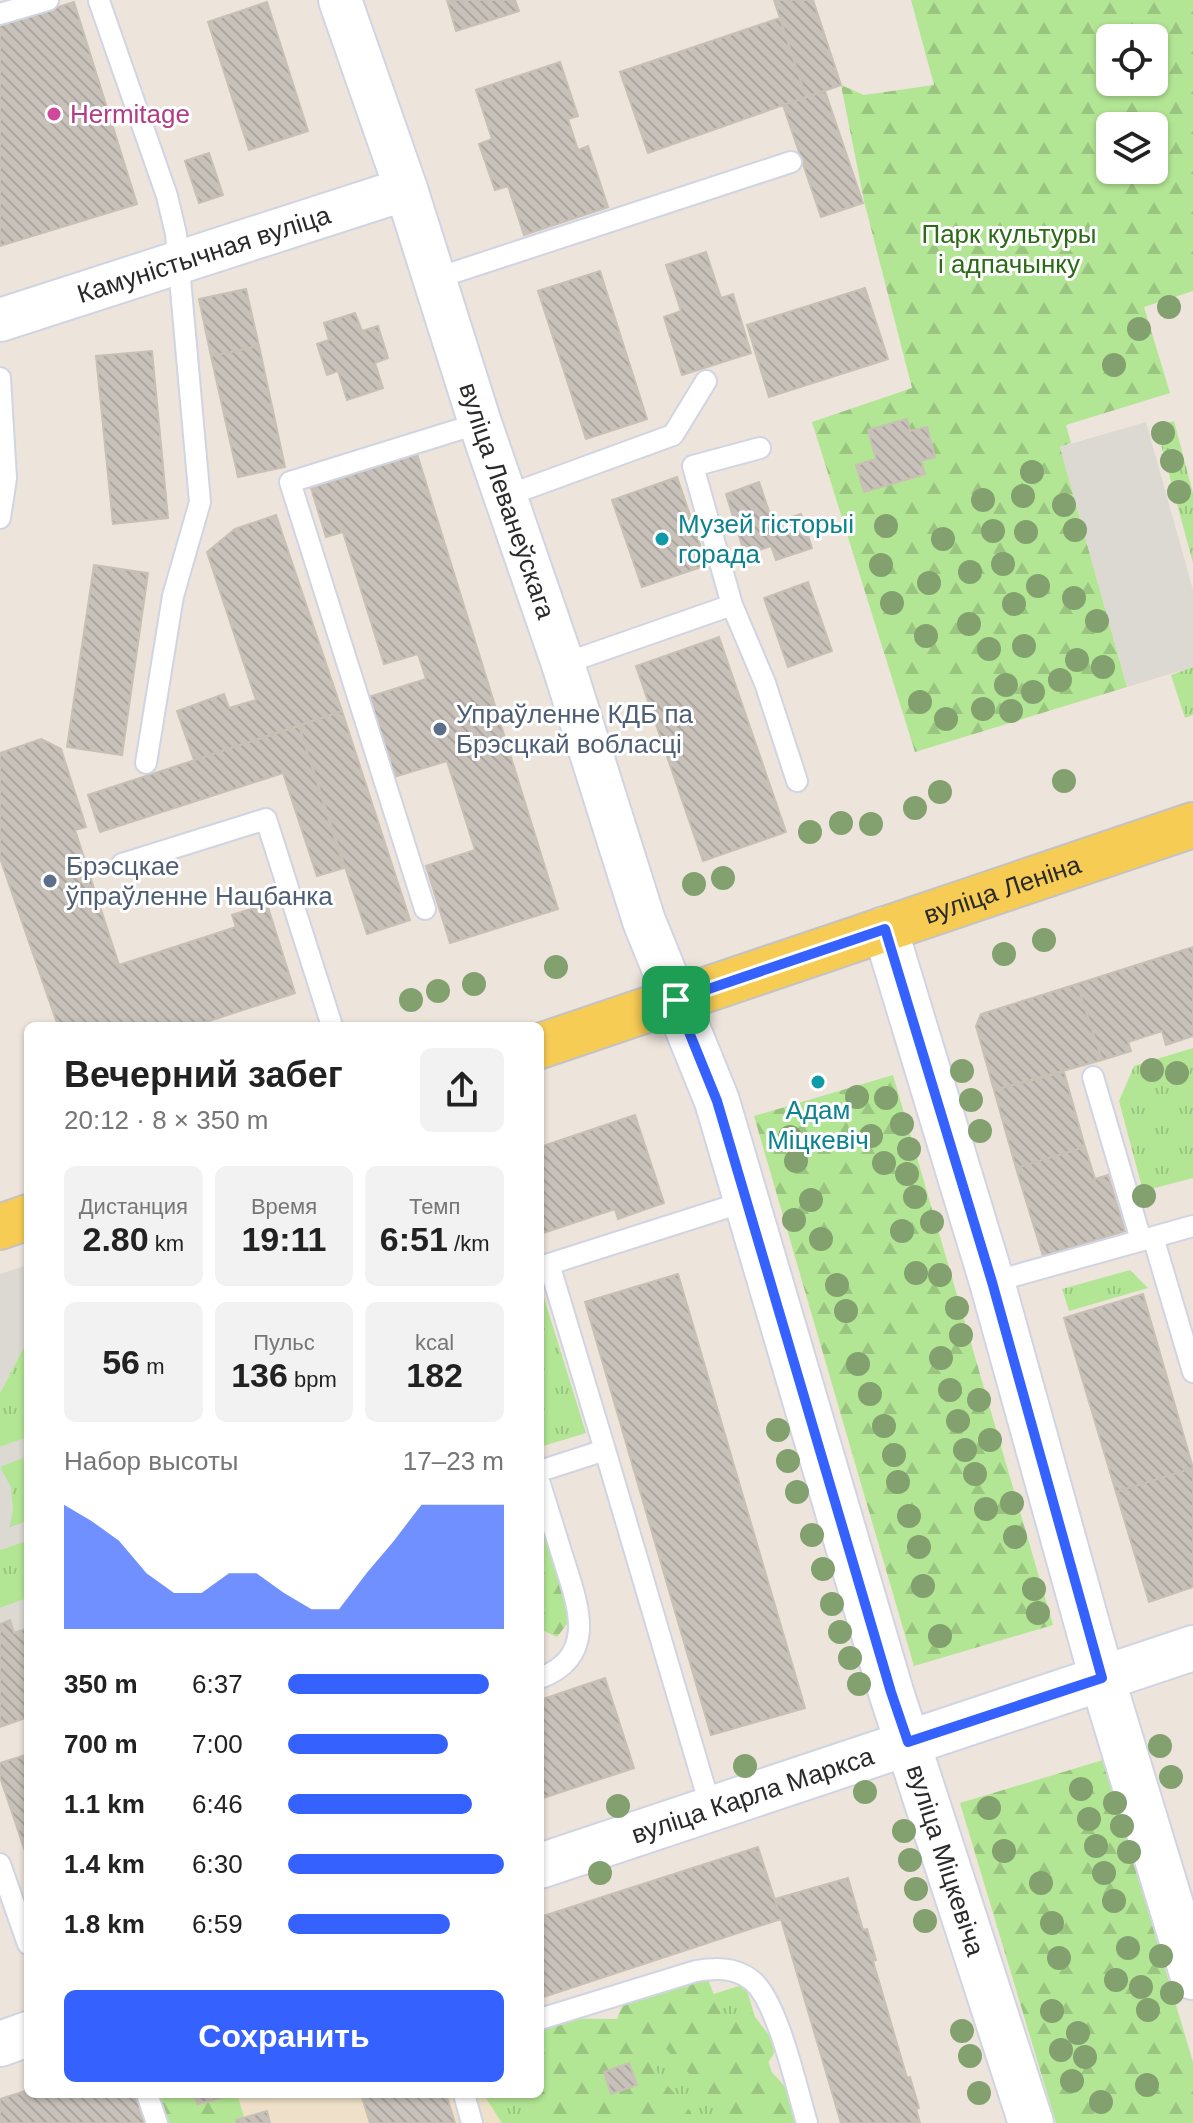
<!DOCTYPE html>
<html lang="ru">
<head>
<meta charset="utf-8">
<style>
	:root { --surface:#fff; --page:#f2f2f2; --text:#222; --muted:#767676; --accent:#3562ff }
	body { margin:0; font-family:Helvetica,sans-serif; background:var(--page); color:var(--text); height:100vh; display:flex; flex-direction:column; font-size:30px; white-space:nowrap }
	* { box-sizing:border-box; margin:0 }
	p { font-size:26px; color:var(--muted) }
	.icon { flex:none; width:44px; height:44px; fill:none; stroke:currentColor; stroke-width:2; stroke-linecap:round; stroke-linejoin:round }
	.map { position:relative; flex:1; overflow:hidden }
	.details { position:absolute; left:24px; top:1022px; width:520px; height:1076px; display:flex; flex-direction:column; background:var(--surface); border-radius:12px; box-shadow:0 2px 6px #0004 }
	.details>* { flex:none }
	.buttons { position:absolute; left:1096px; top:24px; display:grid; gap:16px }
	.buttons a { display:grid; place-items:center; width:72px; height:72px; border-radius:12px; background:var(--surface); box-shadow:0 2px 6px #0004; font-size:40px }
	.pin { position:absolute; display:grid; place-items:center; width:68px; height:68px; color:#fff; margin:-34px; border-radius:16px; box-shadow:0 4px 12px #0006 }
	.round { display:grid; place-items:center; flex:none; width:84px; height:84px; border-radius:12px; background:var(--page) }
	.headline { display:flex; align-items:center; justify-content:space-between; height:136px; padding:0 40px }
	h1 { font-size:36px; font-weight:700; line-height:60px }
	.stats { display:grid; grid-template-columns:repeat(3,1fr); gap:12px; height:136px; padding:8px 40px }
	.stats div { display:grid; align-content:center; border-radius:12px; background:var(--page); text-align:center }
	.stats b { font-size:34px; font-weight:700 }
	.stats small { font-size:22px; font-weight:400 }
	.stats p { font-size:22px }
	.chart { height:224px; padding:16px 40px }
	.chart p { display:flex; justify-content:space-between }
	.chart svg { width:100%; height:144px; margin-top:8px; fill:var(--accent); opacity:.7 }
	.action { display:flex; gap:16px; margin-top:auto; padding:16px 40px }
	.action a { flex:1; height:92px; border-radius:12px; background:var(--accent); color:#fff; font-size:32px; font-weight:700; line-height:92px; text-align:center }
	ul { padding:0 40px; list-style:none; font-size:26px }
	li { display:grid; grid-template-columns:128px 96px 1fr; align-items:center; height:60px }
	li i { height:20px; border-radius:10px; background:var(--accent) }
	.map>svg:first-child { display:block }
	.education { fill:#efe1c9 }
	.grass { fill:url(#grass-tufts) }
	.forest { fill:url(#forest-firs); fill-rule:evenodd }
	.plaza { fill:#dcd8d2 }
	.building { fill:url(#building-back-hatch); stroke:#c8c0b4; stroke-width:2 }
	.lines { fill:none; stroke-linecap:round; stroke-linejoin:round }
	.service-casing { stroke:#d0d4e3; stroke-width:24 }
	.minor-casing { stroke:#d0d4e3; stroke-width:46 }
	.secondary-casing { stroke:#d0d4e3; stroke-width:48 }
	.primary-casing { stroke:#c3c3c3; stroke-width:48 }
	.service { stroke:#fff; stroke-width:20 }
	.minor { stroke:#fff; stroke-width:42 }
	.secondary { stroke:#fff; stroke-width:44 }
	.primary { stroke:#f7cc55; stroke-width:44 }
	.tree { fill:#82a16f }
	.route-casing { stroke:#fff; stroke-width:16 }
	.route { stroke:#3562ff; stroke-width:10 }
	.hotel-dot { fill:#d1479c; stroke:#fff; stroke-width:3 }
	.culture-dot { fill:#0f9aa8; stroke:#fff; stroke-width:3 }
	.service-dot { fill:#5c6f8a; stroke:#fff; stroke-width:3 }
	.labels { text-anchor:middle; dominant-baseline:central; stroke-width:6; stroke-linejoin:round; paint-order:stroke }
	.hotel-label { font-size:26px; fill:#b23c85; stroke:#fff; text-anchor:start }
	.park-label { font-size:26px; fill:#2b6a16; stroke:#fff }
	.street-label { font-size:26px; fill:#2a2a2a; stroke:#fff }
	.culture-label { font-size:26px; fill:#0d838f; stroke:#fff; text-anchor:start }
	.service-label { font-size:26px; fill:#4e5e75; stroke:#fff; text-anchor:start }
</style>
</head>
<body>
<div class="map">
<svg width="1193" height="2123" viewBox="0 0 1193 2123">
	<defs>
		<pattern id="grass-tufts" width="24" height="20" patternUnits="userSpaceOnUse" patternTransform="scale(2)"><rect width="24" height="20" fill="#b3e694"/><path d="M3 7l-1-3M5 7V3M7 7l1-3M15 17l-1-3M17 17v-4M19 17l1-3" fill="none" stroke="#9ac580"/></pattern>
		<pattern id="forest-firs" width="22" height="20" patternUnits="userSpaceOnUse" patternTransform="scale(2)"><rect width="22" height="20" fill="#b3e694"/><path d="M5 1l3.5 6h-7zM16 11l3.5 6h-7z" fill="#9ac580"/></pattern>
		<pattern id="building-back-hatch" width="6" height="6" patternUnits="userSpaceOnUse" patternTransform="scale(2)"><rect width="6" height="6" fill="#c8c1ba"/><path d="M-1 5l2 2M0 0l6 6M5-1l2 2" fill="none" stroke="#aca6a0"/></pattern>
	</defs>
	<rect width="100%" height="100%" fill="#ede4db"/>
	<!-- education -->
	<path class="education" d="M164 2094H540L596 2123H174Z"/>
	<!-- grass -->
	<path class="grass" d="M1174 421 1193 493V563L1156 426Z
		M1193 667V715L1185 718 1171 675Z
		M1193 1048V1178L1143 1191 1119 1101 1134 1066Z
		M1130 1270 1148 1288 1069 1311 1062 1289Z
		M540 1285 586 1433 540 1447Z
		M28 1339V1437L0 1447V1393Z
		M28 1456V1521L9 1528 0 1466Z
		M28 1540V1598L0 1608V1550Z
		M745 1984 787 2123H502L483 2094H540L546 2048Z"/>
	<!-- forest -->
	<path class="forest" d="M911 0H1193V291L1144 307 1170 393 1066 425 1071 443 1060 447 1127 687 915 752 812 422 912 388 864 201 841 85 864 95 934 85ZM1110 38H1154V82H1110ZM1110 126H1154V170H1110Z
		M893 1075 1053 1625 914 1666 754 1116Z
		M540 1522C556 1545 569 1592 570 1620L557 1637 540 1629Z
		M1103 1760 1193 2062V2123H1056L960 1803Z
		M706 1974 726 2027 752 2013 778 2047 766 2066 819 2123H740V2119L706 2101 711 2078 694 2079 654 2036 639 2033 660 2077 691 2112V2123H539L535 2096 526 2094H540V2018L617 2019 632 1981Z
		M144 2094H237L246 2123H143Z"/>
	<!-- plaza -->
	<path class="plaza" d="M1146 422 1193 590V667L1127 687 1060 447Z
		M28 1265V1339L0 1393V1274Z
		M28 1437V1456L0 1467 11 1487 13 1510 10 1527 28 1521V1540L0 1550V1447Z
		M28 1598V1628L14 1633 10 1620 0 1624V1608Z"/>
	<!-- building -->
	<path class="building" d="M447 0H515L519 11 456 31Z
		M774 0H813L841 85 806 97Z
		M74 2 137 204 0 246V25Z
		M267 2 308 131 249 150 208 22Z
		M780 18 806 97 648 153 620 72Z
		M560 62 578 116 568 119 578 150 588 146 608 207 524 235 508 186 495 190 479 144 492 139 476 90Z
		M825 91 863 203 821 217 783 105Z
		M209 153 223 195 199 203 185 161Z
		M706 252 721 298 733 294 751 353 682 375 664 317 681 311 666 265Z
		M600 271 647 419 586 439 538 291Z
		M865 288 888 359 769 397 747 325Z
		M246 289 259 346 211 356 199 299Z
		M355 313 362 331 378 326 388 358 375 363 383 388 347 400 338 371 327 375 317 344 329 340 324 323Z
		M259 346 285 467 238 477 211 356Z
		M152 351 168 518 113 524 96 356Z
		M907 419 910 431 927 427 935 457 921 461 925 474 864 492 856 465 876 459 868 430Z
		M417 454 558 909 450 943 426 866 475 850 447 761 394 777 369 697 426 679 418 654 384 664 343 532 326 537 311 488Z
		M677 477 707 565 642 587 612 500Z
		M759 482 773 523 801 514 812 548 776 560 771 546 745 555 726 494Z
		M276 515 342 711 194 760 177 711 224 694 229 708 256 700 207 552 235 529Z
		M94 565 148 573 122 755 67 747Z
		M808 582 832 651 788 667 764 598Z
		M719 637 786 832 703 861 636 666Z
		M342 711 410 920 367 934 299 726Z
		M299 726 344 868 317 876 283 773 100 832 88 795Z
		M41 739 61 749 86 827 75 830 119 965 236 927 232 915 267 904 295 993 194 1026H58L0 858V753Z
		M1193 947V1036L1166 1045 1162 1031 1128 1042 1131 1051 1102 1060 1077 984Z
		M1077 984 1102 1060 994 1090 976 1026 981 1014Z
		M1064 1072 1085 1147 1016 1168 994 1090Z
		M635 1115 664 1203 618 1219 615 1209 540 1234V1147Z
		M1085 1147 1095 1179 1108 1175 1125 1231 1043 1256 1016 1168Z
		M678 1274 805 1708 711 1735 585 1302Z
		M1143 1294 1193 1468 1116 1492 1064 1318Z
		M1193 1468V1587L1149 1602 1116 1492Z
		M10 1620 14 1633 28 1628V1717L0 1727V1624Z
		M605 1678 634 1768 540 1799V1700Z
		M28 1754V1860L0 1777V1763Z
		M758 1847 781 1919 540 1998V1917Z
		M848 1878 863 1930 867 1929 876 1960 873 1961 907 2078 910 2077 919 2108 916 2109 920 2123H841L775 1899Z
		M629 2063 637 2085 611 2094 604 2072Z
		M28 2090V2094H136L146 2123H0V2099Z
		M194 2094H227L228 2096 197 2104Z
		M361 2094H446L455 2123H370Z
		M267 2111 270 2123H237L236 2120Z"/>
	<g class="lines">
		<defs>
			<path id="service" d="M99 1 167 196 176 234 200 502 173 596 146 763
				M0 14 48 0
				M434 279 791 162
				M0 378 6 478 0 518
				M506 496 673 435 706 381
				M732 605 693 466 760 448
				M563 664 732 605 765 683 797 781
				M122 864 266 819 332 1026
				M425 909 290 482 480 423
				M1093 1077 1141 1240
				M1153 1237 1193 1372
				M549 1264 605 1450
				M540 1267 747 1201
				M992 1282 1193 1226
				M540 1471 605 1450 711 1809
				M540 1484C548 1510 556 1536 564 1561 578 1605 598 1656 540 1678
				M0 1864 28 1944
				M540 2019 696 1971C715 1968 734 1967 750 1979 777 1997 797 2090 807 2123
				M147 2094 157 2123
				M464 2094 472 2123"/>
			<g id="minor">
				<path id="s1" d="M340 0 406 189 480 423 563 664 644 921 676 1000"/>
				<path id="s2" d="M0 320 406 189"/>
			</g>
			<g id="secondary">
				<path d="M885 929 992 1282 1102 1678 1193 1977"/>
				<path id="s3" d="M676 1000 717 1101 891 1692 1031 2123"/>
				<path id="s4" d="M540 1866 1193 1648"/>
				<path d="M0 2044 28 2034"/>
			</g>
			<g id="primary">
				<path id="s5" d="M540 1046 1193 825"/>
				<path d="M0 1227 28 1217"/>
			</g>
		</defs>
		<!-- service casing -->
		<use href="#service" class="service-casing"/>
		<!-- minor casing -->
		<use href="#minor" class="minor-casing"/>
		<!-- secondary casing -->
		<use href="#secondary" class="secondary-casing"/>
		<!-- primary casing -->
		<use href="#primary" class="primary-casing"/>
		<!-- service -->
		<use href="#service" class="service"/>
		<!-- minor -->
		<use href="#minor" class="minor"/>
		<!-- secondary -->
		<use href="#secondary" class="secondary"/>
		<!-- primary -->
		<use href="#primary" class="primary"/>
	</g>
	<!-- trees -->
	<g class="tree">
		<circle cx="1169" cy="307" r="12"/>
		<circle cx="1139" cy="329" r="12"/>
		<circle cx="1114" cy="365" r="12"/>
		<circle cx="1163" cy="433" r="12"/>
		<circle cx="1172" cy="461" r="12"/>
		<circle cx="1032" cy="472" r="12"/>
		<circle cx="1179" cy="492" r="12"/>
		<circle cx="1023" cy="496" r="12"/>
		<circle cx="983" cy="500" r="12"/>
		<circle cx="1064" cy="505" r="12"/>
		<circle cx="886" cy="526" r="12"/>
		<circle cx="1075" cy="530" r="12"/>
		<circle cx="993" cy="531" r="12"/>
		<circle cx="1026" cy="532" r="12"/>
		<circle cx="943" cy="539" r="12"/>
		<circle cx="1003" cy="564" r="12"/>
		<circle cx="881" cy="565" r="12"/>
		<circle cx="970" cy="572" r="12"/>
		<circle cx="929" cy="583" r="12"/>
		<circle cx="1038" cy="586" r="12"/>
		<circle cx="1074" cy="598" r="12"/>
		<circle cx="892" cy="603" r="12"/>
		<circle cx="1014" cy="604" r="12"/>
		<circle cx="1097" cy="621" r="12"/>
		<circle cx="969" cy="624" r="12"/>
		<circle cx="926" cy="636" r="12"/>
		<circle cx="1024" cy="646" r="12"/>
		<circle cx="989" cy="649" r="12"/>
		<circle cx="1077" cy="660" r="12"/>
		<circle cx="1103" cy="667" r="12"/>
		<circle cx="1060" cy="680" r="12"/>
		<circle cx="1006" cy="685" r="12"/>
		<circle cx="1033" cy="692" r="12"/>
		<circle cx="920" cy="702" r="12"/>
		<circle cx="983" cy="709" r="12"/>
		<circle cx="1011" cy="711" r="12"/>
		<circle cx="946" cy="719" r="12"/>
		<circle cx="1064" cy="781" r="12"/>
		<circle cx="940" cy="792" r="12"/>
		<circle cx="915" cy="808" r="12"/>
		<circle cx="841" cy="823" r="12"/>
		<circle cx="871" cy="824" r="12"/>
		<circle cx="810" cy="832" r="12"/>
		<circle cx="723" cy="878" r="12"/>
		<circle cx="694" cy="884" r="12"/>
		<circle cx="1044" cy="940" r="12"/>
		<circle cx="1004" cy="954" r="12"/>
		<circle cx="556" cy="967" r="12"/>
		<circle cx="474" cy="984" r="12"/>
		<circle cx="438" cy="991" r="12"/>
		<circle cx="411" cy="1000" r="12"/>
		<circle cx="1152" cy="1070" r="12"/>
		<circle cx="962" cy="1071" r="12"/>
		<circle cx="1177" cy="1073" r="12"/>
		<circle cx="857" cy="1097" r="12"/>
		<circle cx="886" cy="1098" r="12"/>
		<circle cx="971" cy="1100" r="12"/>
		<circle cx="902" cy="1124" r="12"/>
		<circle cx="980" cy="1131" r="12"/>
		<circle cx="871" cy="1136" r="12"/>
		<circle cx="790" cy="1137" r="12"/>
		<circle cx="909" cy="1149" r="12"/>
		<circle cx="796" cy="1161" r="12"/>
		<circle cx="884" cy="1163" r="12"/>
		<circle cx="907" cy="1174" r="12"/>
		<circle cx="1144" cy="1196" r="12"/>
		<circle cx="915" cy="1197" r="12"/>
		<circle cx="811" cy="1200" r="12"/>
		<circle cx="794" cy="1220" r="12"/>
		<circle cx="932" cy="1222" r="12"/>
		<circle cx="902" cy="1231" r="12"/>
		<circle cx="821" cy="1239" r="12"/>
		<circle cx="916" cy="1273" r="12"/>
		<circle cx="940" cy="1275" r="12"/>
		<circle cx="837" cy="1285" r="12"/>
		<circle cx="957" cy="1308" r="12"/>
		<circle cx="846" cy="1311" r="12"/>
		<circle cx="961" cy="1335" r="12"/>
		<circle cx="941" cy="1358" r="12"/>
		<circle cx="858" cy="1364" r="12"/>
		<circle cx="950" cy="1390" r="12"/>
		<circle cx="870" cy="1394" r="12"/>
		<circle cx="979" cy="1400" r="12"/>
		<circle cx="958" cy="1421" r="12"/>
		<circle cx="884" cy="1426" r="12"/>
		<circle cx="778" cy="1430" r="12"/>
		<circle cx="990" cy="1440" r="12"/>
		<circle cx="965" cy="1450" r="12"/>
		<circle cx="894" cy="1455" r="12"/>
		<circle cx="788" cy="1461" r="12"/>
		<circle cx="975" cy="1474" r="12"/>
		<circle cx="898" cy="1482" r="12"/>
		<circle cx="797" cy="1492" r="12"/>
		<circle cx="1012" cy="1503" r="12"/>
		<circle cx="986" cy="1509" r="12"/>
		<circle cx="909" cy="1516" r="12"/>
		<circle cx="812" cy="1535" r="12"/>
		<circle cx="1015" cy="1537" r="12"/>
		<circle cx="919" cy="1547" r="12"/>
		<circle cx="823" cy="1569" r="12"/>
		<circle cx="923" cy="1586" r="12"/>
		<circle cx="1034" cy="1589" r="12"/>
		<circle cx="832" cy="1604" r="12"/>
		<circle cx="1038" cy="1613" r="12"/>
		<circle cx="840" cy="1632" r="12"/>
		<circle cx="940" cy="1636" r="12"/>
		<circle cx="850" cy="1658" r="12"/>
		<circle cx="859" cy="1684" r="12"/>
		<circle cx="1160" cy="1746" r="12"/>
		<circle cx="745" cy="1766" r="12"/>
		<circle cx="1171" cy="1777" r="12"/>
		<circle cx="1081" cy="1789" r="12"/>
		<circle cx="865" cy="1792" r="12"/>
		<circle cx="1115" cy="1803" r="12"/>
		<circle cx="618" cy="1806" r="12"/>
		<circle cx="989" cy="1808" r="12"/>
		<circle cx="1089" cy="1819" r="12"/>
		<circle cx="1122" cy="1826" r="12"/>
		<circle cx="904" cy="1831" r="12"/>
		<circle cx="1096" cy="1846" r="12"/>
		<circle cx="1004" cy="1851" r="12"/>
		<circle cx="1129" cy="1852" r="12"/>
		<circle cx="910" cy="1860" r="12"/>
		<circle cx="600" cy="1873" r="12"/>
		<circle cx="1104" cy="1873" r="12"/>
		<circle cx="1041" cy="1883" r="12"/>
		<circle cx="916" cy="1889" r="12"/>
		<circle cx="1114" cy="1901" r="12"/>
		<circle cx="925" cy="1921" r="12"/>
		<circle cx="1052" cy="1923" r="12"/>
		<circle cx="1128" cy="1948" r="12"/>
		<circle cx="1161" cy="1956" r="12"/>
		<circle cx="1059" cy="1958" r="12"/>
		<circle cx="1116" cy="1980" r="12"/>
		<circle cx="1141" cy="1987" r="12"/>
		<circle cx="1172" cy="1993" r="12"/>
		<circle cx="1148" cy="2010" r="12"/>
		<circle cx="1052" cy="2011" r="12"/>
		<circle cx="962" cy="2031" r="12"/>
		<circle cx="1078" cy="2033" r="12"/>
		<circle cx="1061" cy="2050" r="12"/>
		<circle cx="970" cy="2056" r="12"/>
		<circle cx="1085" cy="2057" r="12"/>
		<circle cx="1072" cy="2081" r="12"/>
		<circle cx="1147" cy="2085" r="12"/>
		<circle cx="979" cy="2093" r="12"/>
		<circle cx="1101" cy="2102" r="12"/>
	</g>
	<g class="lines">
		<defs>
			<path id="route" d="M885 929 992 1282 1102 1678 908 1742 891 1692 717 1101 676 1000Z"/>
		</defs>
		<!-- route casing -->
		<use href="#route" class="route-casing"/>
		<!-- route -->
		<use href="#route" class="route"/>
	</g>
	<!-- markers -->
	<circle class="hotel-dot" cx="54" cy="114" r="8"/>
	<g class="culture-dot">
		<circle cx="662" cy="539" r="8"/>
		<circle cx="818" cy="1082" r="8"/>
	</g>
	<g class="service-dot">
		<circle cx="440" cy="729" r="8"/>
		<circle cx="50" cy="881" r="8"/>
	</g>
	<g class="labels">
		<!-- hotel labels -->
		<g class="hotel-label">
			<text x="70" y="114">Hermitage</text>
		</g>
		<!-- park labels -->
		<g class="park-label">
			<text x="1009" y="234">Парк культуры<tspan x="1009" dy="30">і адпачынку</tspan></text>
		</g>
		<!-- street labels -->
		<g class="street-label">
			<text stroke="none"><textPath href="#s2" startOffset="214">Камуністычная вуліца</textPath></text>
			<text stroke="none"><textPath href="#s1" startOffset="528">вуліца Леванеўскага</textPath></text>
			<text stroke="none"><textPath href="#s5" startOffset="488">вуліца Леніна</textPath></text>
			<text stroke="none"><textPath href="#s4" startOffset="224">вуліца Карла Маркса</textPath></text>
			<text stroke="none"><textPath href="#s3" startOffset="902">вуліца Міцкевіча</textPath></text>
		</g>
		<!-- culture labels -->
		<g class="culture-label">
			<text x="678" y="524">Музей гісторыі<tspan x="678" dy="30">горада</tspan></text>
			<text x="818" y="1110" text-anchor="middle">Адам<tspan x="818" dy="30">Міцкевіч</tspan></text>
		</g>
		<!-- service labels -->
		<g class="service-label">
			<text x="456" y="714">Упраўленне КДБ па<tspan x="456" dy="30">Брэсцкай вобласці</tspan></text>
			<text x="66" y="866">Брэсцкае<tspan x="66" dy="30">ўпраўленне Нацбанка</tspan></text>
		</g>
	</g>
</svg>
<div class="buttons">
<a><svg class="icon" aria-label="locate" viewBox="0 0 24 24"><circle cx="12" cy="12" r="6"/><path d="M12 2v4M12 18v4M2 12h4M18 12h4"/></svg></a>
<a><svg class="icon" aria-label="layers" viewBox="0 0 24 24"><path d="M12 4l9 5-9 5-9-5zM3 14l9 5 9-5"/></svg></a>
</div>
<div class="pin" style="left:676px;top:1000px;background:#1e9e55"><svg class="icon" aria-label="arrive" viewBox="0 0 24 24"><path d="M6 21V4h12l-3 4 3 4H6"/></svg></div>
<section class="details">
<div class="headline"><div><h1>Вечерний забег</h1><p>20:12 · 8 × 350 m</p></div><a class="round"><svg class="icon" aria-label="share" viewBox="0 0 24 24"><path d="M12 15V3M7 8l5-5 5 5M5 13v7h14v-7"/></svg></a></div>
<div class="stats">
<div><p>Дистанция</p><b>2.80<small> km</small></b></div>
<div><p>Время</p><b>19:11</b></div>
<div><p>Темп</p><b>6:51<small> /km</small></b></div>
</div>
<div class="stats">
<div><b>56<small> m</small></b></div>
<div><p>Пульс</p><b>136<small> bpm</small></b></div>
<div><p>kcal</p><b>182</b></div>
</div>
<div class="chart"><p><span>Набор высоты</span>17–23 m</p>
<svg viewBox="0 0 160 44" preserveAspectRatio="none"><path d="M0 44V6L10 11L20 17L30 27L40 33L50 33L60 27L70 27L80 33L90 38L100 38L110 27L120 17L130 6L140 6L150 6L160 6V44z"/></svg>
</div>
<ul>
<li><b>350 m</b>6:37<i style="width:93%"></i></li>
<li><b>700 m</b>7:00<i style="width:74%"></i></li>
<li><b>1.1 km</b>6:46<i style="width:85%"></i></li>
<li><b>1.4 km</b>6:30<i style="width:100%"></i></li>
<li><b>1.8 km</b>6:59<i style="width:75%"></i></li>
</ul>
<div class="action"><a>Сохранить</a></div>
</section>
</div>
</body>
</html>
